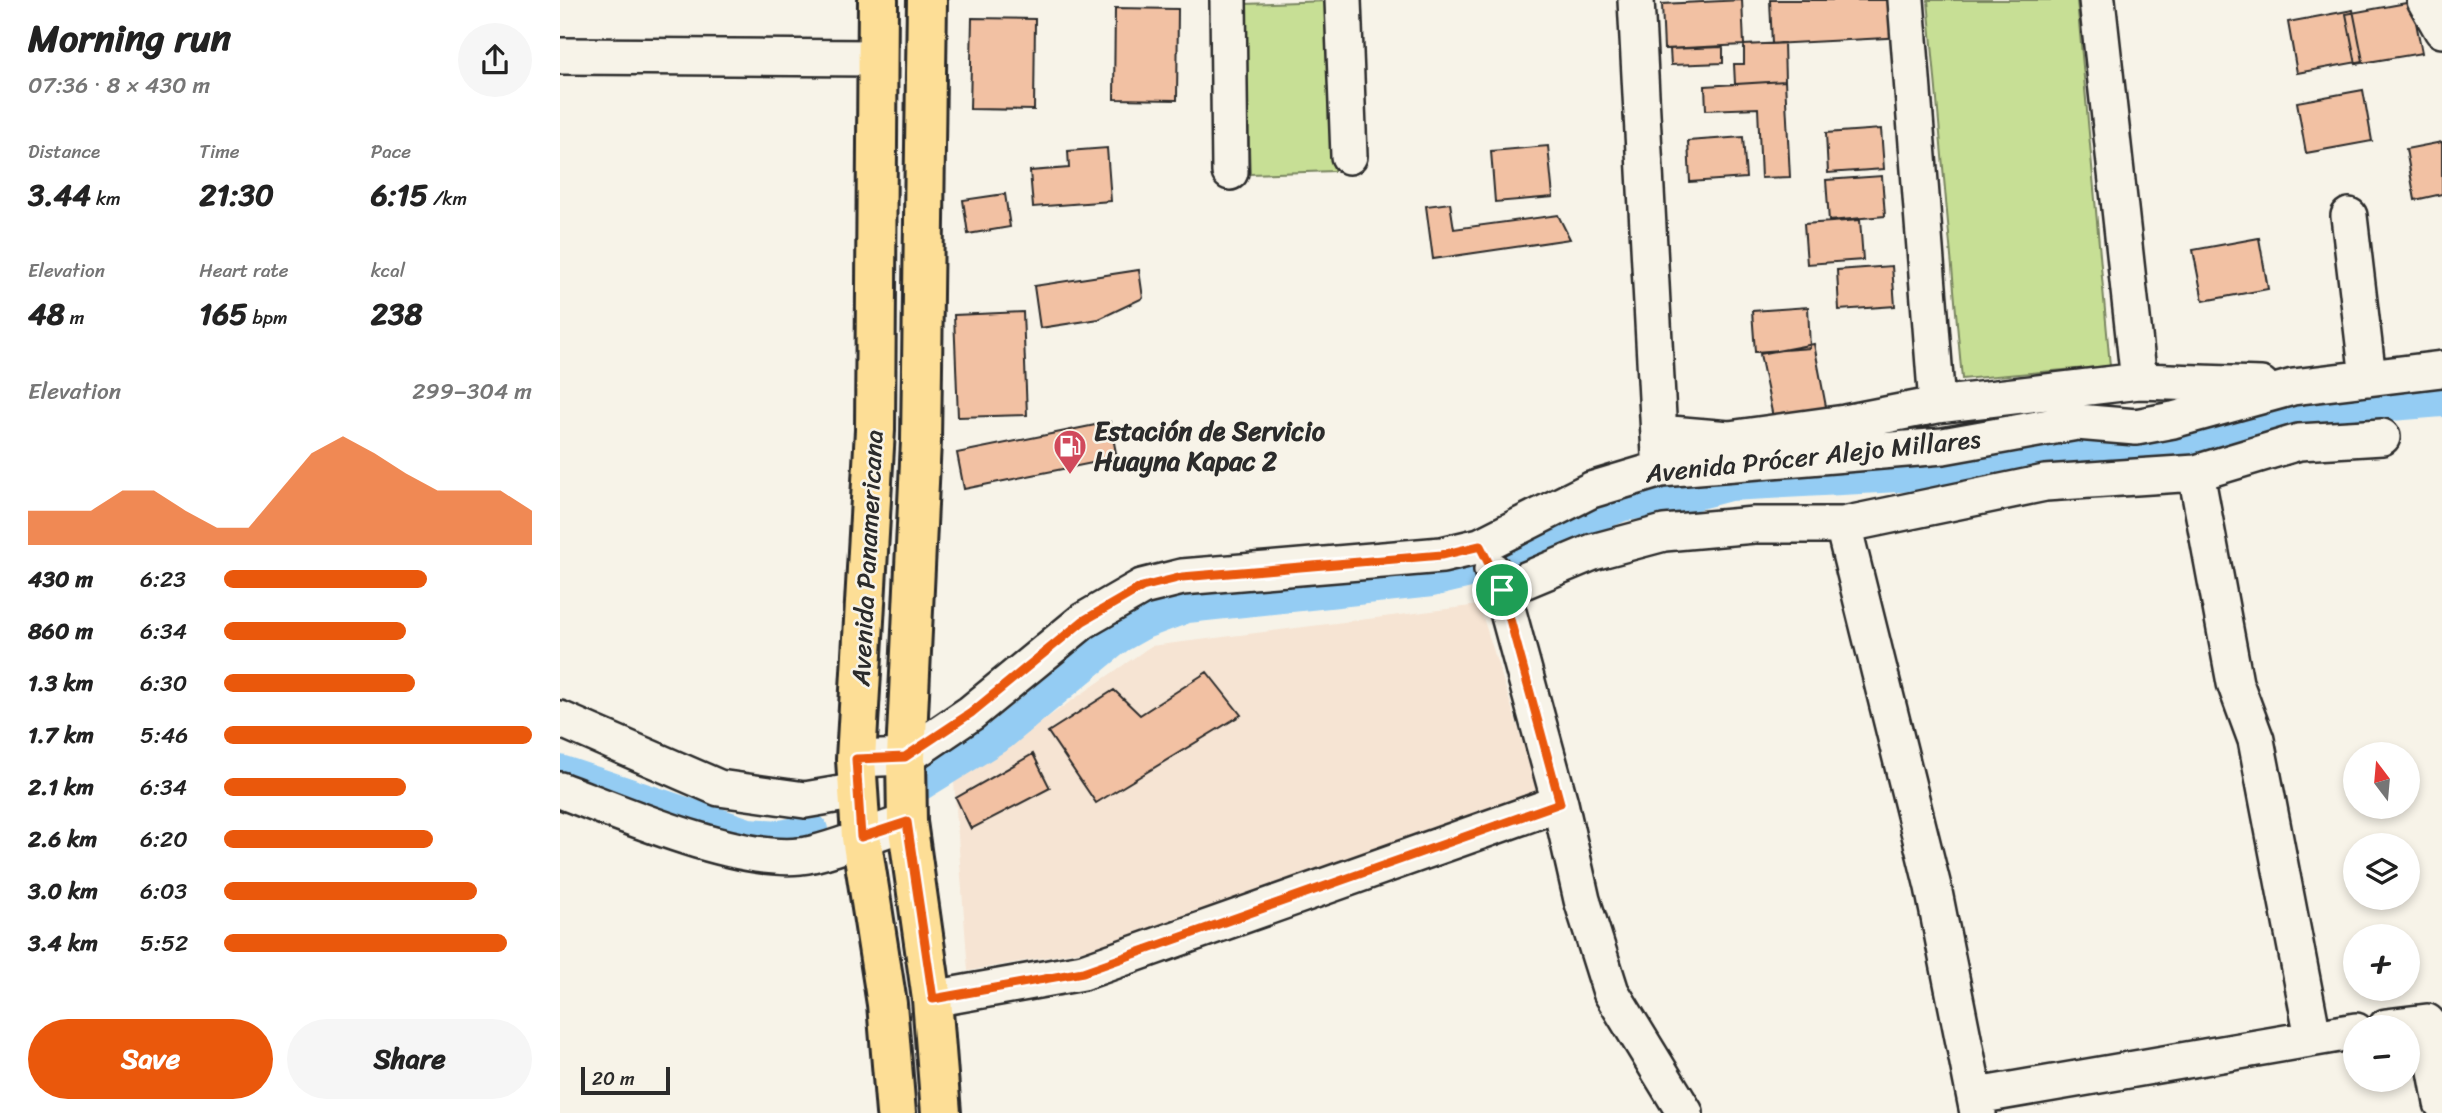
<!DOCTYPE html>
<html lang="en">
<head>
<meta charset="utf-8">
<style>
	:root { --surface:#fff; --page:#f6f6f6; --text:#222; --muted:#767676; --accent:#ea580c }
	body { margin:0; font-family:Sriracha,sans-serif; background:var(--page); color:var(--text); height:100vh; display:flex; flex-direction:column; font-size:26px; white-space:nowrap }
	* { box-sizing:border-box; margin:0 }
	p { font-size:23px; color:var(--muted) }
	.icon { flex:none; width:38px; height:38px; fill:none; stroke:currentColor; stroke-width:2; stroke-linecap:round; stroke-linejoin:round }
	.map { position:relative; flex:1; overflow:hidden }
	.panel { display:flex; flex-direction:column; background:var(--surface); width:560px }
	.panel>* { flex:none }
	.needle { width:46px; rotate:344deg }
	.controls { position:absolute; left:1783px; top:742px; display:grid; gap:14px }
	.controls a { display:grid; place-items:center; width:77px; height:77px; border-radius:50%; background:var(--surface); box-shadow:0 4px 10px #0003; font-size:35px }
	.scale { position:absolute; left:21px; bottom:18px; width:89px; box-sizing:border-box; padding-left:7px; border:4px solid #2b2b2b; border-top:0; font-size:19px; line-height:24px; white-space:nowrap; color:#2b2b2b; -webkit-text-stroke:5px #f7f3e8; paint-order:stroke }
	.pin { position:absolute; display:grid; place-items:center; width:60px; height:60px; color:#fff; margin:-30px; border:4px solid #fff; border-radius:50%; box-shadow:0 2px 7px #0007 }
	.round { display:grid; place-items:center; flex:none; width:74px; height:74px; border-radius:37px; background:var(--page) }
	.overview { display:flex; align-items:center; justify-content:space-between; height:119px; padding:0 28px }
	h1 { font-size:38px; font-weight:700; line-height:52px }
	.stats { display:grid; grid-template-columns:repeat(3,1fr); gap:10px; height:119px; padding:7px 28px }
	.stats div { display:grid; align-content:center }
	.stats b { font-size:30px; font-weight:700 }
	.stats small { font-size:19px; font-weight:400 }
	.stats p { font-size:19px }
	.chart { height:196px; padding:14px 28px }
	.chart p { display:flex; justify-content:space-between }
	.chart svg { width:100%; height:126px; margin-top:7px; fill:var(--accent); opacity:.7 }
	.action { display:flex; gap:14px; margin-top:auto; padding:14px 28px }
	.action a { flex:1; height:80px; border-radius:42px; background:var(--accent); color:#fff; font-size:28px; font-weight:700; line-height:80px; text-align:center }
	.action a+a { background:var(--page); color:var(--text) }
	ul { padding:0 28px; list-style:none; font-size:23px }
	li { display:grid; grid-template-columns:112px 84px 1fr; align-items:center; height:52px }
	li i { height:18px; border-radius:9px; background:var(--accent) }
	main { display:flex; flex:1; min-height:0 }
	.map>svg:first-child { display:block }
	.built { fill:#f6e4d3 }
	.green { fill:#c7df95; stroke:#798560; stroke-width:2 }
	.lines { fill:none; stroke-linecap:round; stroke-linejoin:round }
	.canal { stroke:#94ccf3; stroke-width:32 }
	.building { fill:#f2c1a3; stroke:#2b2b2b; stroke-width:2 }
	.minor-casing { stroke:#2b2b2b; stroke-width:40 }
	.major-casing { stroke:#2b2b2b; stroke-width:44 }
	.minor { stroke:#f7f3e8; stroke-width:35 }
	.major { stroke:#fdde96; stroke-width:38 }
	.route-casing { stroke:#fff; stroke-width:14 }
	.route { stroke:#ea580c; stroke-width:9 }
	.labels { text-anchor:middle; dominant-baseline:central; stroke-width:5; stroke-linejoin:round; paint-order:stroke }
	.poi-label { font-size:26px; font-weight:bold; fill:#2b2b2b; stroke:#f7f3e8; text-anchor:start }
	.street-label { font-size:26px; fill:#2b2b2b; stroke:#f7f3e8 }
</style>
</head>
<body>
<main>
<section class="panel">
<div class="overview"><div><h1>Morning run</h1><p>07:36 · 8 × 430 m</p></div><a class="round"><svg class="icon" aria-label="share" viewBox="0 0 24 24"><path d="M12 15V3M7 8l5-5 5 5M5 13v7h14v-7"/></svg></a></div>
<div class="stats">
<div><p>Distance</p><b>3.44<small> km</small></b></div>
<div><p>Time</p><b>21:30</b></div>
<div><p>Pace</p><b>6:15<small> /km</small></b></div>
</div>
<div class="stats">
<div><p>Elevation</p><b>48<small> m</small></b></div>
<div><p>Heart rate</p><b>165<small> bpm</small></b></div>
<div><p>kcal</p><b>238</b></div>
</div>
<div class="chart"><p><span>Elevation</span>299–304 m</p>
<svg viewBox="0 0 160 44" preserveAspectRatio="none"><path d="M0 44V32L10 32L20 32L30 25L40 25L50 32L60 38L70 38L80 25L90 12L100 6L110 12L120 19L130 25L140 25L150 25L160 32V44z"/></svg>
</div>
<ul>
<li><b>430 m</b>6:23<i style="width:66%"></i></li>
<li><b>860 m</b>6:34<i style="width:59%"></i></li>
<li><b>1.3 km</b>6:30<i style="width:62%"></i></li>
<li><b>1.7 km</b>5:46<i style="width:100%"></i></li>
<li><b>2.1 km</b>6:34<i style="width:59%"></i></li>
<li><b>2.6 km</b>6:20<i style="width:68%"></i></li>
<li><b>3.0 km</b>6:03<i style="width:82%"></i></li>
<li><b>3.4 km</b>5:52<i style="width:92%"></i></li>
</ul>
<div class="action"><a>Save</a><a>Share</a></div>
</section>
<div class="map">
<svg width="1882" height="1113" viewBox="0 0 1882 1113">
	<rect width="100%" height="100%" fill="#f7f3e8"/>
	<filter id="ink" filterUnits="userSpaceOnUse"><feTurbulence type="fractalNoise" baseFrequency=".0143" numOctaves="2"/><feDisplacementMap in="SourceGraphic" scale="14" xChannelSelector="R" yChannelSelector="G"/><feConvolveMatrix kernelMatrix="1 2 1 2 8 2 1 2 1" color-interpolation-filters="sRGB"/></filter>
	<g filter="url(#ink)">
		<!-- built -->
		<path class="built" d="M919 605 980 796 560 944 408 971 394 782 591 646Z"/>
		<!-- green -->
		<path class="green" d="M1368 0H1517L1550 366 1402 379Z
			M768 1 774 171 690 174 684 4Z"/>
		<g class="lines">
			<!-- canal -->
			<path class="canal" d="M0 771 188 834 221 836 252 830
				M357 787 441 735 559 637 584 623 627 607 872 581 940 565 1025 520 1063 505 1120 498 1169 485 1396 473 1439 467 1504 447 1533 445 1600 457 1754 411 1882 401"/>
		</g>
		<!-- building -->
		<path class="building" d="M1182 0 1184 45 1104 49 1102 4Z
			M1210 0H1343L1345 37 1212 44Z
			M1852 2 1862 53 1796 64 1786 14Z
			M555 8 618 9 617 100 554 99Z
			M1793 10 1803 61 1737 73 1728 22Z
			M412 18 475 19 474 110 410 109Z
			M1224 43 1225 81 1175 84 1174 64H1184V45Z
			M1163 47V63L1111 65 1110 49Z
			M1225 81 1230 177 1201 178 1198 108 1146 110 1145 86Z
			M1803 90 1812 141 1746 153 1737 102Z
			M1321 129 1324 169 1268 173 1266 133Z
			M1183 137 1186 178 1130 182 1128 141Z
			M1882 142V194L1855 200 1846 149Z
			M988 146 993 197 935 202 931 151Z
			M547 148 551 201 473 207 470 171 509 168 508 151Z
			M1322 176 1325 216 1269 221 1266 180Z
			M445 194 450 227 408 234 403 200Z
			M890 203 894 229 998 215 1010 239 873 259 866 206Z
			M1300 220 1303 260 1247 264 1244 224Z
			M1699 238 1708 289 1643 301 1633 250Z
			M1332 266 1335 306 1279 310 1277 270Z
			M579 270 583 298 539 319 480 328 474 286Z
			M1248 307 1250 348 1195 352 1192 311Z
			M463 312 467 415 398 417 394 315Z
			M1254 344 1267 412 1214 422 1200 354Z
			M550 422 557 458 404 489 397 453Z
			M647 672 681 715 536 803 488 732 554 690 580 715Z
			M473 754 490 788 411 829 396 798Z"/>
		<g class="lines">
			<defs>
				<path id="minor" d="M668 0 670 172
					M783 0 789 156
					M1076 0 1100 455
					M1346 0 1377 405
					M1537 0 1579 381
					M1865 0 1882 30
					M0 56 317 58
					M1789 216 1808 378
					M1099 433 1169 439 1285 423 1377 405 1579 381 1701 385
					M1636 473 1675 683 1696 740 1753 1037
					M1283 525 1373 887 1418 1113
					M932 570 942 590 1000 803 1022 900 1051 992 1125 1113
					M942 590 1033 552 1104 533 1194 525H1283L1485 483 1636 473 1739 442 1822 437
					M0 719 159 788 245 800 298 791
					M296 759 346 757 411 713 523 621 582 587 622 577 882 555 920 546 1031 490 1101 469 1383 446 1517 422 1576 427 1613 420 1733 387 1882 369
					M0 790C61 813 176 863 240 856 266 854 319 831 347 822
					M372 999 523 972 1000 803
					M1826 1027 1867 1022 1882 1103
					M1417 1096 1796 1031"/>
				<path id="major" d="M318 0 315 430 296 759 301 837 327 1004 336 1113
					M367 0 361 441 346 757 347 822 372 999 381 1113"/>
			</defs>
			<!-- minor casing -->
			<use href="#minor" class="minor-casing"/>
			<!-- major casing -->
			<use href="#major" class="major-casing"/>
			<!-- minor -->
			<use href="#minor" class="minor"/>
			<!-- major -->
			<use href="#major" class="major"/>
		</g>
	</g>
	<g class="lines" filter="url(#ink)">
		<defs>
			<path id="route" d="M920 546 942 590 1000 803 523 972 373 999 347 822 301 837 296 759 345 757 411 713 523 621 582 587 622 577 882 555Z"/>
		</defs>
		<!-- route casing -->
		<use href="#route" class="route-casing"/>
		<!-- route -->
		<use href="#route" class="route"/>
	</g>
	<!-- icons -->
	<defs>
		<symbol id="fuel-pin" viewBox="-11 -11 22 30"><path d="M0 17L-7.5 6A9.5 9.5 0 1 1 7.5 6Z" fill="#d1495b" stroke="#f7f3e8"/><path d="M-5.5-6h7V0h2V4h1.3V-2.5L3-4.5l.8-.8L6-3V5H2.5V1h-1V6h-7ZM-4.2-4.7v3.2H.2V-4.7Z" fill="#fff"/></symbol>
	</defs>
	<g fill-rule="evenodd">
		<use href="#fuel-pin" x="491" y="427" width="38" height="52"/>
	</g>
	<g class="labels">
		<!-- poi labels -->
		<g class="poi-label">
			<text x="534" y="431">Estación de Servicio<tspan x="534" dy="30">Huayna Kapac 2</tspan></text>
		</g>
		<!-- street labels -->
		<g class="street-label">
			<text transform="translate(1253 456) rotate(-6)">Avenida Prócer Alejo Millares</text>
			<text transform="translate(307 558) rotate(-87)">Avenida Panamericana</text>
		</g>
	</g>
</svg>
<div class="controls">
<a><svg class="needle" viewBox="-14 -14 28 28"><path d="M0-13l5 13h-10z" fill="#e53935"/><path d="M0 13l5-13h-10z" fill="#767676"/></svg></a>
<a><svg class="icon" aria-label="layers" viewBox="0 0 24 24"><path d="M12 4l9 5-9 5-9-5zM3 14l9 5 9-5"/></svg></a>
<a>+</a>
<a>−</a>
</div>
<div class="scale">20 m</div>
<div class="pin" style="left:942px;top:590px;background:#1e9e55"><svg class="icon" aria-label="arrive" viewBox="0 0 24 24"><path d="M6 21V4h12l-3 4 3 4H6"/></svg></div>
</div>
</main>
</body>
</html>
